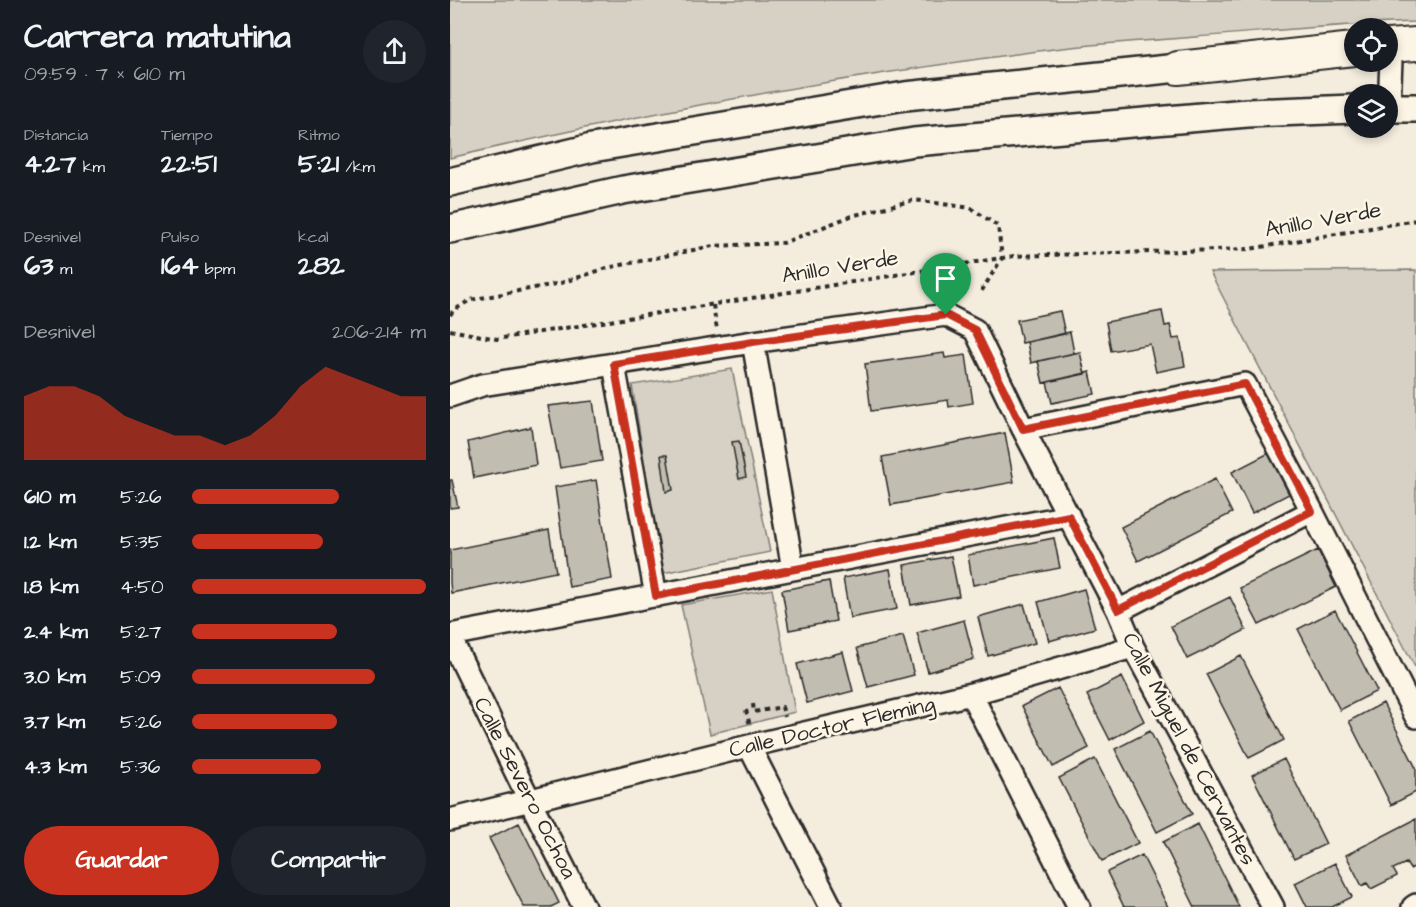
<!DOCTYPE html>
<html lang="es">
<head>
<meta charset="utf-8">
<style>
	:root { --surface:#171b24; --page:#20242c; --text:#f1f3f6; --muted:#9ea1a6; --accent:#c8321e }
	body { margin:0; font-family:"Architects Daughter",sans-serif; background:var(--page); color:var(--text); height:100vh; display:flex; flex-direction:column; font-size:22px; white-space:nowrap }
	* { box-sizing:border-box; margin:0 }
	p { font-size:20px; color:var(--muted) }
	.icon { flex:none; width:33px; height:33px; fill:none; stroke:currentColor; stroke-width:2; stroke-linecap:round; stroke-linejoin:round }
	.map { position:relative; flex:1; overflow:hidden }
	.side { display:flex; flex-direction:column; background:var(--surface); width:450px }
	.side>* { flex:none }
	.controls { position:absolute; left:894px; top:18px; display:grid; gap:12px }
	.controls a { display:grid; place-items:center; width:54px; height:54px; border-radius:50%; background:var(--surface); box-shadow:0 3px 9px #0003; font-size:30px }
	.pin { position:absolute; display:grid; place-items:center; width:51px; height:51px; color:#fff; margin:-62px -26px; border-radius:50% 50% 50% 0; rotate:-45deg; box-shadow:0 0 6px #0007 }
	.pin .icon { rotate:45deg }
	.round { display:grid; place-items:center; flex:none; width:63px; height:63px; border-radius:32px; background:var(--page) }
	.headline { display:flex; align-items:center; justify-content:space-between; height:102px; padding:0 24px }
	h1 { font-size:33px; font-weight:700; line-height:45px }
	.stats { display:grid; grid-template-columns:repeat(3,1fr); gap:9px; height:102px; padding:6px 24px }
	.stats div { display:grid; align-content:center }
	.stats b { font-size:26px; font-weight:700 }
	.stats small { font-size:16px; font-weight:400 }
	.stats p { font-size:16px }
	.chart { height:168px; padding:12px 24px }
	.chart p { display:flex; justify-content:space-between }
	.chart svg { width:100%; height:108px; margin-top:6px; fill:var(--accent); opacity:.7 }
	.button { display:flex; gap:12px; margin-top:auto; padding:12px 24px }
	.button a { flex:1; height:69px; border-radius:36px; background:var(--accent); color:#fff; font-size:24px; font-weight:700; line-height:69px; text-align:center }
	.button a+a { background:var(--page); color:var(--text) }
	ul { padding:0 24px; list-style:none; font-size:20px }
	li { display:grid; grid-template-columns:96px 72px 1fr; align-items:center; height:45px }
	li i { height:15px; border-radius:8px; background:var(--accent) }
	main { display:flex; flex:1; min-height:0 }
	.map>svg:first-child { display:block }
	.green { fill:#d6d1c4; stroke:#807e78; stroke-width:1.5 }
	.building { fill:#c2bdb1; stroke:#2b2b2b; stroke-width:1.5 }
	.lines { fill:none; stroke-linecap:round; stroke-linejoin:round }
	.minor-casing { stroke:#2b2b2b; stroke-width:26 }
	.major-casing { stroke:#2b2b2b; stroke-width:32 }
	.highway-casing { stroke:#2b2b2b; stroke-width:36 }
	.path { stroke:#2b2b2b; stroke-width:4; stroke-dasharray:4.5 4.5; stroke-linecap:butt }
	.minor { stroke:#fcf5e5; stroke-width:21 }
	.major { stroke:#fcf5e5; stroke-width:27 }
	.highway { stroke:#fcf5e5; stroke-width:32 }
	.route-casing { stroke:#fff; stroke-width:12 }
	.route { stroke:#c8321e; stroke-width:8 }
	.labels { text-anchor:middle; dominant-baseline:central; stroke-width:5; stroke-linejoin:round; paint-order:stroke }
	.street-label { font-size:22px; fill:#2b2b2b; stroke:#fcf5e5 }
</style>
</head>
<body>
<main>
<section class="side">
<div class="headline"><div><h1>Carrera matutina</h1><p>09:59 · 7 × 610 m</p></div><a class="round"><svg class="icon" aria-label="share" viewBox="0 0 24 24"><path d="M12 15V3M7 8l5-5 5 5M5 13v7h14v-7"/></svg></a></div>
<div class="stats">
<div><p>Distancia</p><b>4.27<small> km</small></b></div>
<div><p>Tiempo</p><b>22:51</b></div>
<div><p>Ritmo</p><b>5:21<small> /km</small></b></div>
</div>
<div class="stats">
<div><p>Desnivel</p><b>63<small> m</small></b></div>
<div><p>Pulso</p><b>164<small> bpm</small></b></div>
<div><p>kcal</p><b>282</b></div>
</div>
<div class="chart"><p><span>Desnivel</span>206–214 m</p>
<svg viewBox="0 0 160 44" preserveAspectRatio="none"><path d="M0 44V18L10 14L20 14L30 18L40 26L50 30L60 34L70 34L80 38L90 34L100 26L110 14L120 6L130 10L140 14L150 18L160 18V44z"/></svg>
</div>
<ul>
<li><b>610 m</b>5:26<i style="width:63%"></i></li>
<li><b>1.2 km</b>5:35<i style="width:56%"></i></li>
<li><b>1.8 km</b>4:50<i style="width:100%"></i></li>
<li><b>2.4 km</b>5:27<i style="width:62%"></i></li>
<li><b>3.0 km</b>5:09<i style="width:78%"></i></li>
<li><b>3.7 km</b>5:26<i style="width:62%"></i></li>
<li><b>4.3 km</b>5:36<i style="width:55%"></i></li>
</ul>
<div class="button"><a>Guardar</a><a>Compartir</a></div>
</section>
<div class="map">
<svg width="966" height="907" viewBox="0 0 966 907">
	<rect width="100%" height="100%" fill="#f4edde"/>
	<filter id="ink" filterUnits="userSpaceOnUse"><feTurbulence type="fractalNoise" baseFrequency=".0167" numOctaves="2"/><feDisplacementMap in="SourceGraphic" scale="12" xChannelSelector="R" yChannelSelector="G"/><feConvolveMatrix kernelMatrix="1 2 1 2 8 2 1 2 1" color-interpolation-filters="sRGB"/></filter>
	<g filter="url(#ink)">
		<!-- green -->
		<path class="green" d="M0 0H966V22C893 24 819 31 746 37 698 41 651 43 604 49 401 75 199 111 0 158Z
			M966 270V669L760 272Z
			M282 369 320 552 212 573 182 385Z
			M322 589 345 712 260 734 231 605Z"/>
		<!-- building -->
		<path class="building" d="M610 311 615 334 572 343 567 320Z
			M712 311 715 326 720 325 723 339 730 338 735 366 706 372 700 344 661 351 656 322Z
			M620 332 624 353 581 363 577 342Z
			M630 352 635 374 593 383 588 361Z
			M494 353 495 358 516 355 523 403 499 407 498 400 421 411 415 364Z
			M640 372 645 394 602 403 597 382Z
			M143 401 152 461 110 468 98 406Z
			M81 427 86 465 24 478 18 442Z
			M555 433 564 482 441 505 432 457Z
			M289 441 296 477 289 479 282 442Z
			M819 453 839 494 802 513 782 472Z
			M211 455H217L223 490 216 492Z
			M765 479 782 513 688 561 671 527Z
			M0 480H2L8 507 0 508Z
			M146 480 162 579 119 587 105 487Z
			M99 530 106 572 1 593 0 582V550Z
			M604 538 610 568 523 585 518 555Z
			M868 550 886 587 809 625 790 588Z
			M501 556 509 596 461 605 454 565Z
			M440 569 447 609 400 618 393 578Z
			M379 581 386 621 339 630 332 590Z
			M634 589 645 628 599 641 588 602Z
			M780 597 796 630 737 659 721 626Z
			M574 604 585 643 538 656 528 617Z
			M885 610 927 691 890 710 848 629Z
			M514 620 524 659 478 672 467 633Z
			M453 636 464 675 418 687 407 648Z
			M393 652 403 691 357 703 347 664Z
			M791 656 834 740 799 758 756 674Z
			M672 677 694 721 660 740 637 695Z
			M608 688 639 748 603 767 572 706Z
			M933 703 966 768V792L941 805 899 721Z
			M700 731 742 814 707 832 665 749Z
			M645 759 688 843 652 861 609 778Z
			M834 759 876 844 844 859 802 775Z
			M966 819V866L960 869 956 863 943 869 947 876 921 889 917 883 912 886 896 855Z
			M69 823 109 903 101 907H74L39 838Z
			M748 824 789 907H745L713 842Z
			M692 855 718 907H674L657 872Z
			M885 863 902 897 882 907H857L845 883Z"/>
		<g class="lines">
			<defs>
				<path id="minor" d="M939 108 941 60
					M303 342 343 569
					M164 365 206 596
					M0 396 32 385 303 342 496 315 525 330 573 429 668 611 683 647 823 907
					M573 429 795 384 862 511 966 717
					M668 611 862 511
					M0 635 619 516
					M0 637 72 785 134 907
					M521 694 629 907
					M299 746 381 907
					M0 820 299 746 521 694 683 647
					M963 907 966 905"/>
				<path id="major" d="M938 108H966
					M0 182 142 148 455 96 728 68 748 67
					M0 229 173 190 464 142 797 113 904 109"/>
				<path id="highway" d="M938 46 966 44
					M728 68 904 49"/>
			</defs>
			<!-- minor casing -->
			<use href="#minor" class="minor-casing"/>
			<!-- major casing -->
			<use href="#major" class="major-casing"/>
			<!-- highway casing -->
			<use href="#highway" class="highway-casing"/>
			<!-- path -->
			<path class="path" d="M263 305 267 330
				M0 315 3 311 20 300 111 283 157 268 263 246 333 243 401 216 464 200 521 208 548 226 552 258 531 292
				M0 330 47 339 564 256 800 249 966 220
				M303 704 304 712 332 707 335 717
				M296 710 300 726"/>
			<!-- minor -->
			<use href="#minor" class="minor"/>
			<!-- major -->
			<use href="#major" class="major"/>
			<!-- highway -->
			<use href="#highway" class="highway"/>
		</g>
	</g>
	<g class="lines" filter="url(#ink)">
		<defs>
			<path id="route" d="M496 315 525 330 573 429 795 384 862 511 668 610 619 516 206 596 164 364 303 342Z"/>
		</defs>
		<!-- route casing -->
		<use href="#route" class="route-casing"/>
		<!-- route -->
		<use href="#route" class="route"/>
	</g>
	<g class="labels">
		<!-- street labels -->
		<g class="street-label">
			<text transform="translate(873 220) rotate(-10)">Anillo Verde</text>
			<text transform="translate(390 267) rotate(-9)">Anillo Verde</text>
			<text transform="translate(382 727) rotate(-13)">Calle Doctor Fleming</text>
			<text transform="translate(739 749) rotate(62)">Calle Miguel de Cervantes</text>
			<text transform="translate(75 788) rotate(63)">Calle Severo Ochoa</text>
		</g>
	</g>
</svg>
<div class="controls">
<a><svg class="icon" aria-label="locate" viewBox="0 0 24 24"><circle cx="12" cy="12" r="6"/><path d="M12 2v4M12 18v4M2 12h4M18 12h4"/></svg></a>
<a><svg class="icon" aria-label="layers" viewBox="0 0 24 24"><path d="M12 4l9 5-9 5-9-5zM3 14l9 5 9-5"/></svg></a>
</div>
<div class="pin" style="left:496px;top:315px;background:#1e9e55"><svg class="icon" aria-label="arrive" viewBox="0 0 24 24"><path d="M6 21V4h12l-3 4 3 4H6"/></svg></div>
</div>
</main>
</body>
</html>
